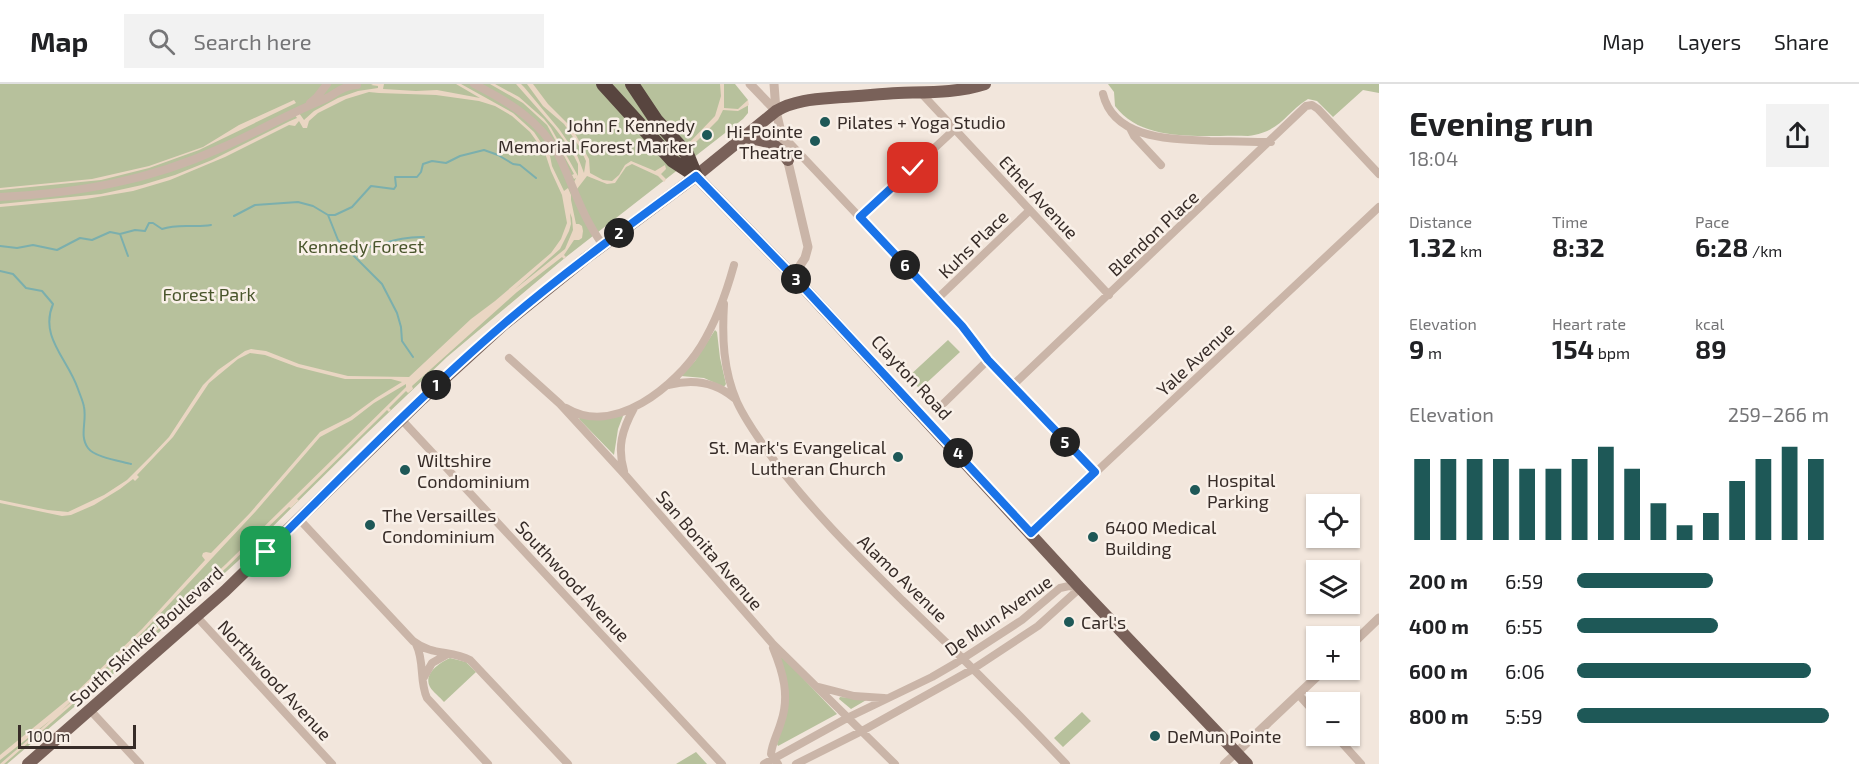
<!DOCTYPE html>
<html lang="en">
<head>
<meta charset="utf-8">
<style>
	:root { --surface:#fff; --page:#f2f2f2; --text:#202124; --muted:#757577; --line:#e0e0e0; --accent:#1e5857 }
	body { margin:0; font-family:"Exo 2",sans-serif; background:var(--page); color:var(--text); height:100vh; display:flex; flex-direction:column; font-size:22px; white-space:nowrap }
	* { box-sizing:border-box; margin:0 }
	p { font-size:20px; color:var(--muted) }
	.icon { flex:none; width:33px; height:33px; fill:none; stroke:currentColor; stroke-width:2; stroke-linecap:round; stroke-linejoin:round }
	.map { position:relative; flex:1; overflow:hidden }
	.side { display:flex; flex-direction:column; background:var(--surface); width:480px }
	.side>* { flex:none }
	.controls { position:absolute; left:1306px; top:410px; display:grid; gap:12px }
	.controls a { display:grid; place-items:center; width:54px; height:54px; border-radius:0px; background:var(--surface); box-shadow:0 2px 4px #0004; font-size:30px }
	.scale { position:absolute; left:18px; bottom:15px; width:118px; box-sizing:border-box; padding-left:6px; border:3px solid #372c28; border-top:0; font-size:16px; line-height:21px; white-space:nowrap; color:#372c28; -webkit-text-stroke:4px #f9f0e8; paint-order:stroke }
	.pin { position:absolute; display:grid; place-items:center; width:51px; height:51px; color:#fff; margin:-26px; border-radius:12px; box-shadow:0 3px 9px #0006 }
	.km { position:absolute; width:30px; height:30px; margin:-15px; border-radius:50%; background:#222; color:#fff; font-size:16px; line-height:30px; text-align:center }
	.round { display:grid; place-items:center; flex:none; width:63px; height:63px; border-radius:0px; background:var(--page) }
	.summary { display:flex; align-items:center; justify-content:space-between; height:102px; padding:0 30px }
	h1 { font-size:33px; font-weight:700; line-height:45px }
	.stats { display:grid; grid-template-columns:repeat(3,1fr); gap:9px; height:102px; padding:6px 30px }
	.stats div { display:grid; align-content:center }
	.stats b { font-size:26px; font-weight:700 }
	.stats small { font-size:16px; font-weight:400 }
	.stats p { font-size:16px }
	.chart { height:168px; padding:12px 30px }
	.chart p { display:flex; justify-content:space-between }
	.chart svg { width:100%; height:108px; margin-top:6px; stroke:var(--accent); stroke-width:6 }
	ul { padding:0 30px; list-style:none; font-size:20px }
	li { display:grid; grid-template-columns:96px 72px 1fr; align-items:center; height:45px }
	li i { height:15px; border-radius:8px; background:var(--accent) }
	header { display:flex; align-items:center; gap:36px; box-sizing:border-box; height:84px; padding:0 30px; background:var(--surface); border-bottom:2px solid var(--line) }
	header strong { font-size:28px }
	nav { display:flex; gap:33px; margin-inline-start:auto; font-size:21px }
	.search { width:420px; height:54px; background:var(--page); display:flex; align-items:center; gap:15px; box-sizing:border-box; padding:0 21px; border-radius:0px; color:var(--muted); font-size:22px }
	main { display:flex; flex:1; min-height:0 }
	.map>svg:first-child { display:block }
	.green { fill:#b7c19c }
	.plaza { fill:#ead6c3; fill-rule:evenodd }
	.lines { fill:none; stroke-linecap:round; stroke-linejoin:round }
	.stream { stroke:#7bafad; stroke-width:2 }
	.minor { stroke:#cab5a8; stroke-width:8 }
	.tertiary { stroke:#cab5a8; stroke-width:9 }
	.primary { stroke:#796159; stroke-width:12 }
	.motorway { stroke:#58453f; stroke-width:14 }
	.route-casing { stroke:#fff; stroke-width:12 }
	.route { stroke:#1a73e8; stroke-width:8 }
	.poi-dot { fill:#1e5857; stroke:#f9f0e8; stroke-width:2 }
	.labels { text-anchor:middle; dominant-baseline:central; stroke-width:5; stroke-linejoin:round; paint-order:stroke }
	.poi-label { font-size:18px; fill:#372c28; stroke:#f9f0e8; text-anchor:start }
	.street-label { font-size:18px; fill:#372c28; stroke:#f9f0e8 }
	.park-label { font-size:18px; fill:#49552c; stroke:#f9f0e8 }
</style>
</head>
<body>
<header>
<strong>Map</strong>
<div class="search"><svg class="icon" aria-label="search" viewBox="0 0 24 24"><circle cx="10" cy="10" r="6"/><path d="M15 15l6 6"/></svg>Search here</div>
<nav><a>Map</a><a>Layers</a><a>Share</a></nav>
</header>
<main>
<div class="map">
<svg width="1379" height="680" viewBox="0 0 1379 680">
	<rect width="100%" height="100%" fill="#f2e6dc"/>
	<!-- green -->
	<path class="green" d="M0 0H735L748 16V29L743 35 566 173 447 273 364 352 238 477 113 590 7 680H0Z
		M1108 0H1379V9L1363 6 1333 33 1317 17 1308 15C1284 30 1281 48 1248 52 1206 50 1144 61 1115 22L1114 8Z
		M715 246 717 248 720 274 726 300 724 303 704 294 681 292 695 277Z
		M948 256 960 268 920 305 908 293Z
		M623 332 618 345 614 371 579 335 580 333Z
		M777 567 837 630 778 662 777 660 787 628Z
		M450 574 466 578 476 588 444 618C440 613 433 608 430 603 423 590 439 579 450 574Z
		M840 613 868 615 851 625 839 615Z
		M1082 628 1091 637 1063 663 1054 654Z
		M696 668 707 680H676Z"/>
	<!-- plaza -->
	<path class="plaza" d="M373 0H384L383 5 416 7 437 6 480 14 456 0H461L513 29 534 48 550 72 552 82 564 107 568 104 571 111V116L576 140H579L582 142 583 147 582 154 579 156H574L564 171 566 173 564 175 562 173 517 208 412 302 413 305 408 309 406 307 389 324 391 326 389 328 387 326 375 338 297 415 299 417 297 418 291 424 289 423 196 513 197 515 187 524 185 522 4 680H0L52 635 0 676V671L71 613 142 545 205 476 202 472 203 469 206 468 211 469 250 429 320 348 350 333 376 314 402 298 391 295H345L297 283 265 271 250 269 238 275 209 299 173 353 137 391 139 393 135 397 133 395 120 405 94 421 71 431 62 432 0 419V416L48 426 68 428 104 411 127 396 151 372 169 353 203 301 218 286 245 267 251 265 266 267 299 280 348 292 409 293 471 235 495 217 551 169 561 155 567 139 562 111 551 87 545 69 530 48 512 32 495 22 479 17 436 11 379 9 369 8 346 15 318 29 309 37 307 44H303L299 37 295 42 289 41 225 73 170 96 133 107 86 115 0 123V120L101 110 142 101 175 91 212 76 290 37 297 34 295 31 299 29 304 36 314 27 338 14 358 7 378 4V2L371 1ZM570 129 572 134 573 146 565 165 514 206 560 165 569 147 571 140ZM406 300V303L398 311 226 480 168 534 166 532 163 535 165 537 61 627 144 547 256 427 320 353 352 336 374 319Z
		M490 0H495L519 13 544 35 551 44 578 92V80L570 64 554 43 516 0H521L524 3 559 45 577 71 584 89 586 77 579 62 564 40 543 22 527 0H533L548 20 572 44 589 75 590 89 603 96 612 97 619 91 625 81 631 77 655 87 665 81 666 85 661 90 666 95 665 97 664 98 658 92 632 80 626 83 615 99 607 100 587 92 577 105 574 98 576 94 574 95 572 91 574 90 547 41 523 19Z
		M720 0H724V24L738 25 748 16 749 21 738 27 723 26 718 36 691 63 688 60 715 32 721 12Z
		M294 16 296 19 199 66 149 84 101 96 0 106V104L92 95 149 82 203 63 239 41Z"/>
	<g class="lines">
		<!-- stream -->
		<path class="stream" d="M328 131 338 156 382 200 397 229 401 243 402 257 413 273
			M234 132 255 121 298 118 313 122 328 131H335L352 123 371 102 394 105 396 102 395 93H417L421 88 423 80 432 77 446 79 460 72 484 66 498 71 513 80 520 81 536 94
			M120 150 128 172
			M0 162 17 164 33 161 57 166 80 154 92 156 110 148 120 150 135 146 145 147 149 139H153L162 145C179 139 194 144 211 141
			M351 166C377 164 396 152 424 153
			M0 187 13 190 26 204 42 207 53 220C39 253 68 275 78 305 80 311 83 317 84 323 87 337 79 352 88 364 94 373 120 377 131 380"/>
		<!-- minor -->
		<path class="minor" d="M474 0C507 17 540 36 558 70 573 101 582 133 603 161
			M922 10 1109 211
			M1103 10C1114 56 1173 55 1210 57 1230 57 1250 58 1271 58
			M310 19 317 13 327 0
			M1130 44 1134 52 1161 81
			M782 51 918 195 962 242 988 276 1095 389
			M0 113C78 109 149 97 221 64 255 49 286 31 320 17 334 12 340 2 357 1
			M860 133 955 45
			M937 215 1030 126
			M724 220C722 253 723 286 737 318 747 340 762 359 776 379 814 429 858 472 902 516 958 569 1013 624 1066 680
			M509 274 560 320 626 392 772 559 895 680
			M669 301C692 295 715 298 734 314
			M1012 302 1306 22 1312 21 1318 25 1379 90
			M944 319 988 276
			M566 324C614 353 676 302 701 262 717 236 726 210 734 181
			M401 335 722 680
			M624 387C617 363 622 346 634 324
			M299 435 413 557C432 572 451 566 470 576L568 680
			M1031 449 1379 123
			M197 533 332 680
			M416 560C425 578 419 597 427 614L488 680
			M773 564C783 588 790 612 781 638 778 649 772 659 771 670L778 680
			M424 593 432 579 446 571
			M819 603 854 612 884 614
			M1298 610 1317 631
			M90 626 140 680
			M1335 651 1361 680
			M764 680 849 633 932 593 956 579 1022 536 1060 504 1069 502 1079 504
			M796 680 862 647 973 585 1038 542 1080 504
			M1224 680 1236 669"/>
		<!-- tertiary -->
		<path class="tertiary" d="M750 0 776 27
			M774 0 776 27 808 163 805 174 793 192
			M1350 562 1379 534
			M1236 669 1325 585"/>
		<!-- primary -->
		<path class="primary" d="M744 53C764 56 777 58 788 76
			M696 92 793 192 1080 504 1247 680
			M28 680 225 507 422 315 503 241 586 174 696 92 776 27C796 15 820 15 843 13 861 12 880 10 898 9 928 8 957 9 985 0"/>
		<!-- motorway -->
		<path class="motorway" d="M603 0 673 77 696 92
			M632 0 656 36 687 70 696 92"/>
	</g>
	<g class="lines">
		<defs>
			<path id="route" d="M266 468C344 391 421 311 505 239 566 187 631 140 696 92L793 192 1031 449 1095 388 988 276 962 242 860 133 913 84"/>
		</defs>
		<!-- route casing -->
		<use href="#route" class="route-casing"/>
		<!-- route -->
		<use href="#route" class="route"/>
	</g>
	<!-- markers -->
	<g class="poi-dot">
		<circle cx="825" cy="38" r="6"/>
		<circle cx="707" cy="51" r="6"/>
		<circle cx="815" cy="57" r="6"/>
		<circle cx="898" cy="373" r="6"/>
		<circle cx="405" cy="386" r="6"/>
		<circle cx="1195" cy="406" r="6"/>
		<circle cx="370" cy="441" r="6"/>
		<circle cx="1093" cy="453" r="6"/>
		<circle cx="1069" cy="538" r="6"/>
		<circle cx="1155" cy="652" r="6"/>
	</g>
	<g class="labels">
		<!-- poi labels -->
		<g class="poi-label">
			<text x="837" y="38">Pilates + Yoga Studio</text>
			<text x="695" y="41" text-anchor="end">John F. Kennedy<tspan x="695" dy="21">Memorial Forest Marker</tspan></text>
			<text x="803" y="47" text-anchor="end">Hi-Pointe<tspan x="803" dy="21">Theatre</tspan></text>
			<text x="886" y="363" text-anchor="end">St. Mark's Evangelical<tspan x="886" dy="21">Lutheran Church</tspan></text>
			<text x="417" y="376">Wiltshire<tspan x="417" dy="21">Condominium</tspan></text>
			<text x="1207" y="396">Hospital<tspan x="1207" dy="21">Parking</tspan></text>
			<text x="382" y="431">The Versailles<tspan x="382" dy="21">Condominium</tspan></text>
			<text x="1105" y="443">6400 Medical<tspan x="1105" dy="21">Building</tspan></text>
			<text x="1081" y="538">Carl's</text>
			<text x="1167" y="652">DeMun Pointe</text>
		</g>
		<!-- street labels -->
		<g class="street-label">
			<text transform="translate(1039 113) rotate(47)">Ethel Avenue</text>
			<text transform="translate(1153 149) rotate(-43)">Blendon Place</text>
			<text transform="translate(973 160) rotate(-44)">Kuhs Place</text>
			<text transform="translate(1195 275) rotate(-43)">Yale Avenue</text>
			<text transform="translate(912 293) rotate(47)">Clayton Road</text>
			<text transform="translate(710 466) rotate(49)">San Bonita Avenue</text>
			<text transform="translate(903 494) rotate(44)">Alamo Avenue</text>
			<text transform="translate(573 497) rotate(47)">Southwood Avenue</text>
			<text transform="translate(998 531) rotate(-35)">De Mun Avenue</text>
			<text transform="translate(146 552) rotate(-42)">South Skinker Boulevard</text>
			<text transform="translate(275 596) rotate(47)">Northwood Avenue</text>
		</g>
		<!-- park labels -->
		<g class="park-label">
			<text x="361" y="162">Kennedy Forest</text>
			<text x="209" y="210">Forest Park</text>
		</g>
	</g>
</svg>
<div class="controls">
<a><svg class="icon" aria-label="locate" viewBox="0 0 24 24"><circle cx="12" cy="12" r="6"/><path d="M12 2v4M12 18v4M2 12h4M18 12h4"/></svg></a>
<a><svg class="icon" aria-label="layers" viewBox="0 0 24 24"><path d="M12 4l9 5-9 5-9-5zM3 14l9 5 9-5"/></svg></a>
<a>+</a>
<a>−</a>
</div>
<div class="scale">100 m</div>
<div class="pin" style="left:266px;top:468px;background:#1e9e55"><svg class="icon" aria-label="arrive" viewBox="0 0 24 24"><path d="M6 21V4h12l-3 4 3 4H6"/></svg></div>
<div class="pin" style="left:913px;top:84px;background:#d93025"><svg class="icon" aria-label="check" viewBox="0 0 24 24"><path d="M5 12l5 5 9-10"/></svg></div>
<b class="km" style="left:436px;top:301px">1</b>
<b class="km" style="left:619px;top:149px">2</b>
<b class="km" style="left:796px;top:195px">3</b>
<b class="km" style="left:958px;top:369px">4</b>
<b class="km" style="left:1065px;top:358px">5</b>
<b class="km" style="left:905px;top:181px">6</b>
</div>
<section class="side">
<div class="summary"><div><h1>Evening run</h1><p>18:04</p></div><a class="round"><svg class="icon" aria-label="share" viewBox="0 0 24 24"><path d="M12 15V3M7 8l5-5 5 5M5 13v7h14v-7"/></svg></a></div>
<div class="stats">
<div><p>Distance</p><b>1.32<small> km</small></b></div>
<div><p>Time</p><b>8:32</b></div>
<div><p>Pace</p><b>6:28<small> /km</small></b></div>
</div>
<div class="stats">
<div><p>Elevation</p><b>9<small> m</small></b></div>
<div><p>Heart rate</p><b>154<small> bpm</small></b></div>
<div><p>kcal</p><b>89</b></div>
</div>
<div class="chart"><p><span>Elevation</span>259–266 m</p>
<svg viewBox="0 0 160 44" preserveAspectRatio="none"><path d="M5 44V11M15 44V11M25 44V11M35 44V11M45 44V15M55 44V15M65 44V11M75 44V6M85 44V15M95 44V29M105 44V38M115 44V33M125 44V20M135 44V11M145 44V6M155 44V11"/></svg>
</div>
<ul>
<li><b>200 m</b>6:59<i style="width:54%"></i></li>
<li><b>400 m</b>6:55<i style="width:56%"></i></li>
<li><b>600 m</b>6:06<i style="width:93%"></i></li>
<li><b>800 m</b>5:59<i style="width:100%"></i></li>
</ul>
</section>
</main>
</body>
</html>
